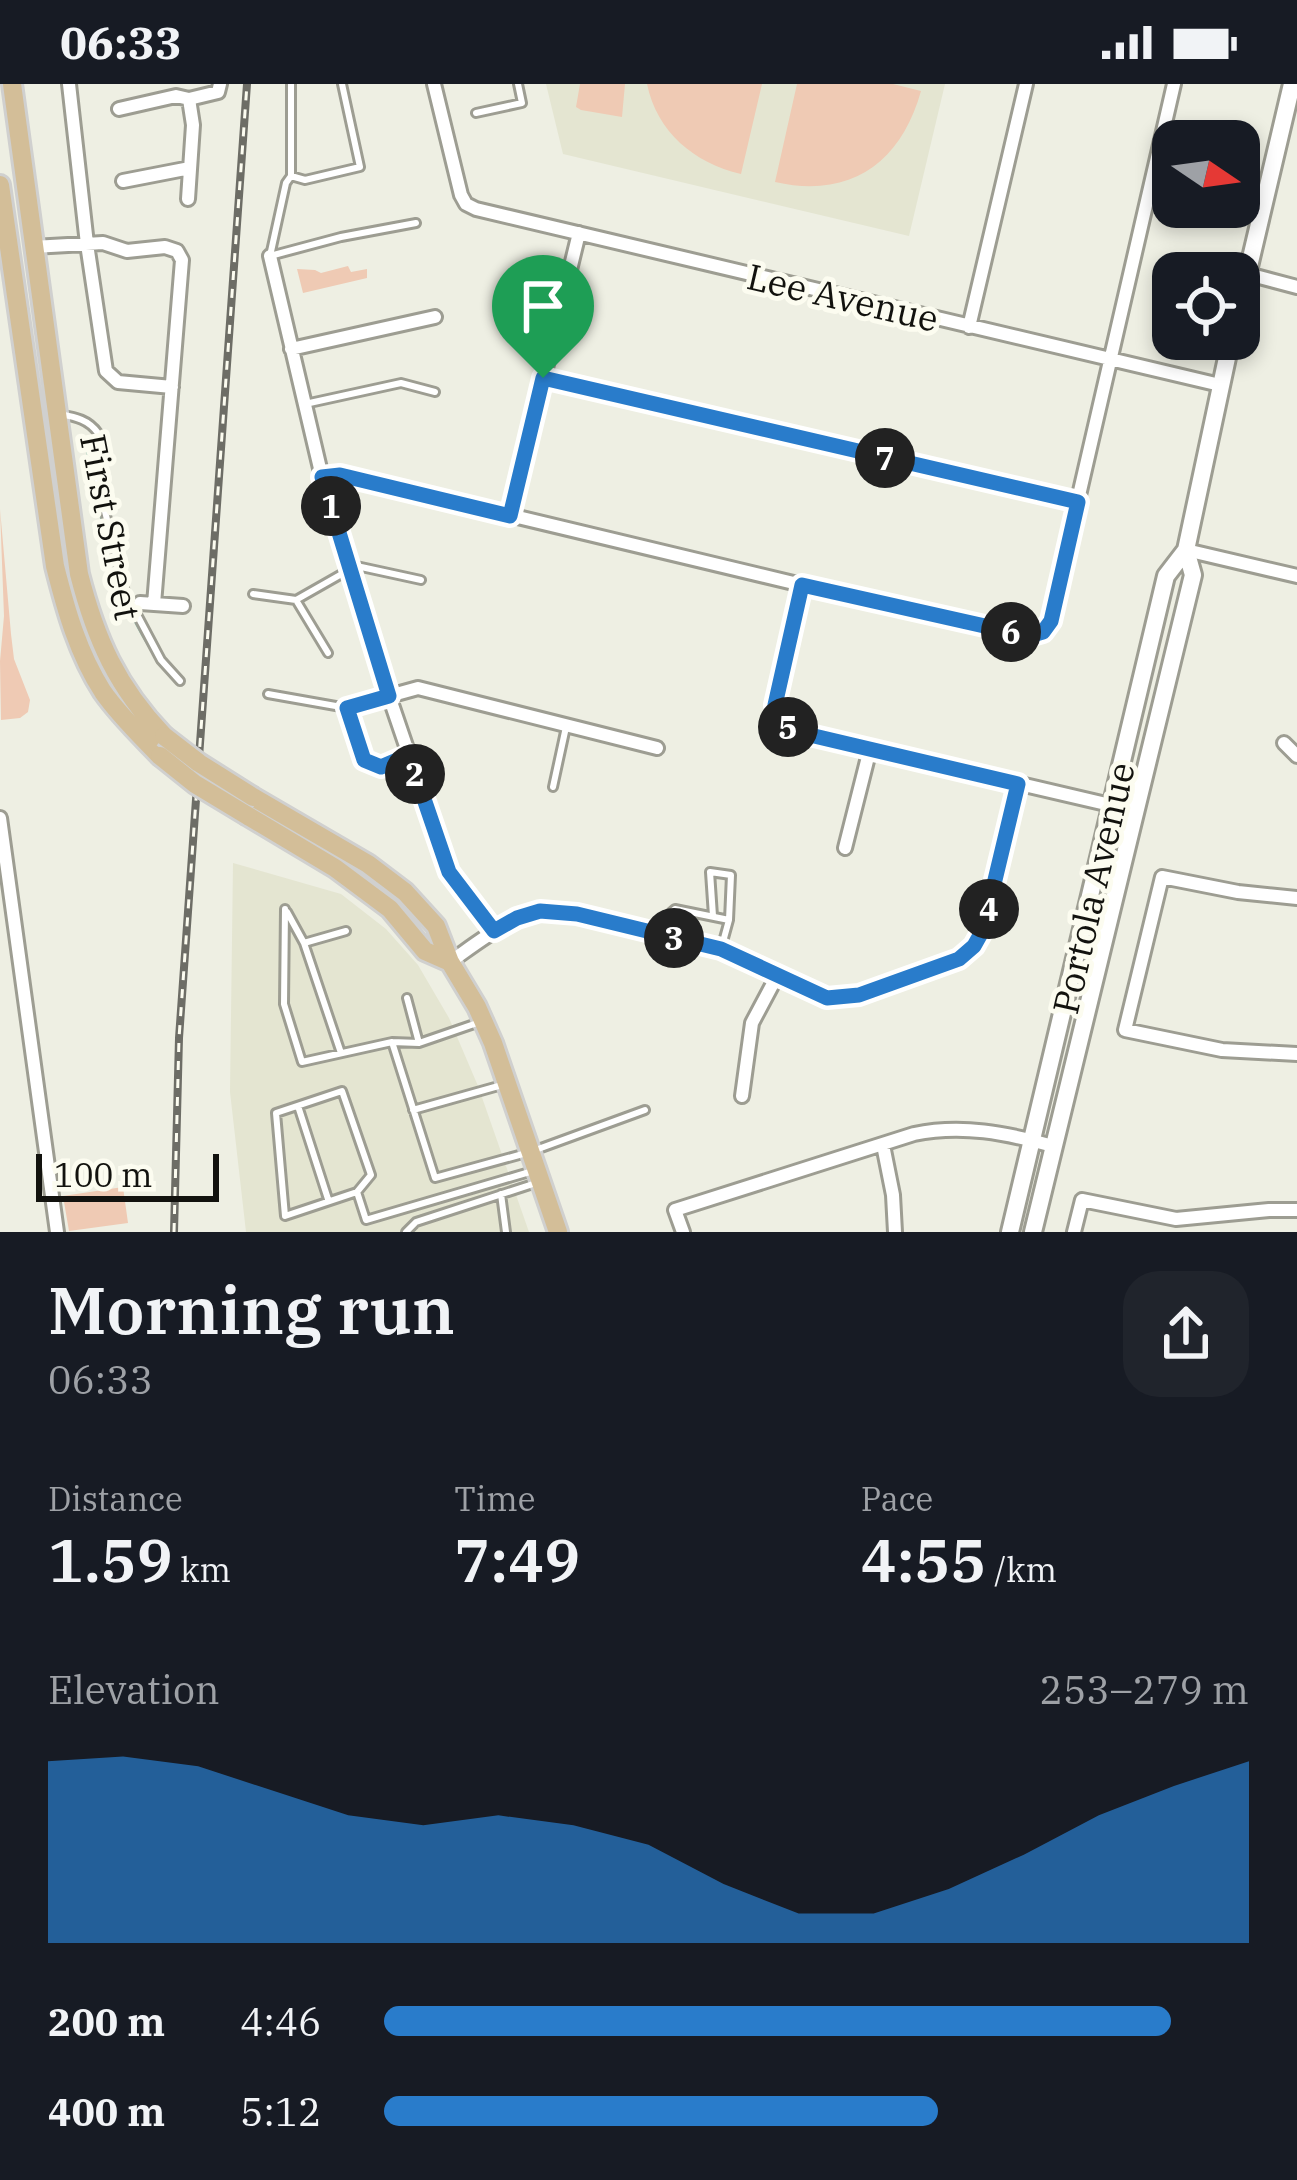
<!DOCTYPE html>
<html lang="en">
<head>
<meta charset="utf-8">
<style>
	:root { --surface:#171b24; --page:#20242c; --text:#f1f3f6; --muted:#9ea1a6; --accent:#297ccb }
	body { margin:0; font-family:"IBM Plex Serif",serif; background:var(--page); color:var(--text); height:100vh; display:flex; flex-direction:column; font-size:45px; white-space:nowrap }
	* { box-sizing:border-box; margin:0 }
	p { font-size:39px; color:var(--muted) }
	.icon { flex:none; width:66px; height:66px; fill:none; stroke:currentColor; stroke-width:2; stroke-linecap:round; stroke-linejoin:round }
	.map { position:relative; height:1148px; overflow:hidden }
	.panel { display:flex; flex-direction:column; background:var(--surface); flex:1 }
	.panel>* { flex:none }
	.needle { width:78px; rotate:103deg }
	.fabs { position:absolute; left:1152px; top:36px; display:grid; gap:24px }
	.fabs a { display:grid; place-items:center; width:108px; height:108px; border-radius:24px; background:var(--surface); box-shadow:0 6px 18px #0003; font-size:60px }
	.scale { position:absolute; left:36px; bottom:30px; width:183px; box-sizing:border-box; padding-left:12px; border:6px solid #12120e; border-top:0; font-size:33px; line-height:42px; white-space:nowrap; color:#12120e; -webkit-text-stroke:9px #fcfcf0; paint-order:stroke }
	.pin { position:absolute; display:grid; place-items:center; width:102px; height:102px; color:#fff; margin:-123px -51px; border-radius:50% 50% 50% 0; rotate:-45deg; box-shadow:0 0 12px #0007 }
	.pin .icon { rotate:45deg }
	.km { position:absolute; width:60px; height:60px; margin:-30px; border-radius:50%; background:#222; color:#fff; font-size:33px; line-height:60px; text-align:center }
	.round { display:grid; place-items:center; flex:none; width:126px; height:126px; border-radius:36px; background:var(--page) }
	.head { display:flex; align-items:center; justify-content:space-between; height:204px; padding:0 48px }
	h1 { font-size:66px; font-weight:600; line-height:90px }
	.metrics { display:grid; grid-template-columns:repeat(3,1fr); gap:18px; height:204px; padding:12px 48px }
	.metrics div { display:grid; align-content:center }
	.metrics b { font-size:60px; font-weight:600 }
	.metrics small { font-size:33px; font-weight:400 }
	.metrics p { font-size:33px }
	.chart { height:336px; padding:24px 48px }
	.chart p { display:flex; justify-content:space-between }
	.chart svg { width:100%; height:216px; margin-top:12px; fill:var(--accent); opacity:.7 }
	ul { padding:0 48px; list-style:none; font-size:39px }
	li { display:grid; grid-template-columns:192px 144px 1fr; align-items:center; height:90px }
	li i { height:30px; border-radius:15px; background:var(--accent) }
	.status { display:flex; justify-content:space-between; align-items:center; height:84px; padding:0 60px; background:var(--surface); direction:ltr }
	.status svg { height:33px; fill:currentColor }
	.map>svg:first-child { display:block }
	.built { fill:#e4e5d1 }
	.green { fill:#efcab4 }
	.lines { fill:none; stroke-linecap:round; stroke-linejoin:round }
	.stream { stroke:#9ac4b1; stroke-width:3 }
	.service-casing { stroke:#9d9d92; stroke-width:12 }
	.minor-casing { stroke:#9d9d92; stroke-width:18 }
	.secondary-casing { stroke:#9d9d92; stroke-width:22 }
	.primary-casing { stroke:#d0d0cf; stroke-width:24 }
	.service { stroke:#fff; stroke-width:6 }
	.minor { stroke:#fff; stroke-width:12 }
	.secondary { stroke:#fff; stroke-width:16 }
	.primary { stroke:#d3be98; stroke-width:18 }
	.rail-casing { stroke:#6d6d66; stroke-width:8 }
	.rail { stroke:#fcfcf0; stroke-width:3; stroke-dasharray:9; stroke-linecap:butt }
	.primary-bridge-casing { stroke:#d0d0cf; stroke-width:24; stroke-linecap:butt }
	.primary-bridge { stroke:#d3be98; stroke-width:18 }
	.route-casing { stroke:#fff; stroke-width:24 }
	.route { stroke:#297ccb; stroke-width:15 }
	.labels { text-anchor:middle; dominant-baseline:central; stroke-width:10; stroke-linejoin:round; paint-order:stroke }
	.street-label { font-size:36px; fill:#12120e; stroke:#fcfcf0 }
</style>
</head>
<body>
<div class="status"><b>06:33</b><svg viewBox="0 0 49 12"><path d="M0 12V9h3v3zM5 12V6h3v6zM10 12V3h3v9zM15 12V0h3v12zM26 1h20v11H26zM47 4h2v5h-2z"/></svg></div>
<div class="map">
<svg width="1297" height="1148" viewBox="0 0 1297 1148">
	<rect width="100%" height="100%" fill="#eeefe3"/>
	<!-- built -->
	<path class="built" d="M546 0H945L909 152 563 70Z
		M233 779 341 810 386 845 418 881 449 934 478 1002 529 1148H246L230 1008Z"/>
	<!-- green -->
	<path class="green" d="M580 0H625L622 33 581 26 576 23Z
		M647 0H762L741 90C694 79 657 48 647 0Z
		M797 0H893L921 7C901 79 850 115 775 98Z
		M348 182 351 188 367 185V194L303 209 297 185 315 186 321 189Z
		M0 425 11 550 14 575 30 616 28 628 20 634 1 636 0 577 4 532Z
		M123 1103 128 1139 69 1147 63 1112Z"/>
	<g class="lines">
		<!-- stream -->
		<path class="stream" d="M86 354C88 379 95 404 100 428 115 495 131 547 177 599"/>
		<defs>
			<path id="service" d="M291 0V92L286 99 270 172 341 153 416 139
				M476 29 522 19 518 0
				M291 92 305 96 360 83 342 0
				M305 320 401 299 435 308
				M59 330C75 333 88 335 98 349L95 387 125 508 161 576 180 597
				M352 481 421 496
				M253 510 296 516
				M328 569 296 516 347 487
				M268 610 347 624 388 612
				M347 624 364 676 381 683 409 671
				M553 703 566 643
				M285 825 284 920 302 978 392 958
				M287 828 304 859 341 969
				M713 832 710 788 731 791 729 836 721 865
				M661 851 667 832 675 825 729 836
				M304 859 346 847
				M407 914 419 959
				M480 938 419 959 392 958 435 1094 530 1068 645 1026
				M298 1022 328 1115
				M413 1026 502 1001
				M357 1108 371 1091 342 1007 276 1029 285 1132 357 1108 366 1136 533 1087
				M501 1110 506 1148
				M406 1148 416 1138 536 1099"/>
			<path id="minor" d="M69 0 87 160 106 287 118 298 172 303
				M434 0 461 111 466 120 476 125 1220 301
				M119 25 176 12 189 15 218 8 220 0
				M123 97 190 84
				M188 115 193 41 189 15
				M33 163 103 159 127 167 165 163 177 167 182 176 154 520
				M270 172 322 393 389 612 449 788 494 847
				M1248 190 1297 203
				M969 243 1026 0
				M291 265 435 233
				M543 294 1078 419
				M322 393 338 390 802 501 1029 552 1043 548 1050 537 1174 0
				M510 432 579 149
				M1186 466 1297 492
				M802 501 775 621 778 636 793 647 1136 727
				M140 519 183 522
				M389 612 418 604 657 664
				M1284 659 1297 672
				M0 734 57 1148
				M845 764 870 665
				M1297 814 1238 808 1162 793 1125 946 1222 966 1297 970
				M450 878C484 854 514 828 556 827L721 865 827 914 859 911 942 882 959 875 974 862 987 834 1018 700
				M742 1012 752 939 777 892
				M883 1061 893 1111 895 1148
				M683 1148 675 1126 914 1050C962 1040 1006 1049 1053 1062
				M1074 1148 1082 1116 1176 1135 1269 1126H1297"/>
			<path id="secondary" d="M1239 225 1292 0
				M1010 1148 1166 492 1186 466 1231 255
				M1033 1148 1193 491 1186 466"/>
			<path id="primary" d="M12 0 79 490C96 556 117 603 164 652
				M0 101 55 482C66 526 78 569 103 608 119 631 141 652 160 672
				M253 713 368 780 405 808 436 842 450 878 477 923 493 959 558 1148
				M248 732 335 784 390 825 425 867 450 878"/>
		</defs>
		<!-- service casing -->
		<use href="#service" class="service-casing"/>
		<!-- minor casing -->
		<use href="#minor" class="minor-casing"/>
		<!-- secondary casing -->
		<use href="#secondary" class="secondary-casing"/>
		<!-- primary casing -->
		<use href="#primary" class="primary-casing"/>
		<!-- service -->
		<use href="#service" class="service"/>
		<!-- minor -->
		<use href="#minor" class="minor"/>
		<!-- secondary -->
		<use href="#secondary" class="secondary"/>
		<!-- primary -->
		<use href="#primary" class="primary"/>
		<defs>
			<path id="rail" d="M174 1148 179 954 247 0"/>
		</defs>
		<!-- rail casing -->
		<use href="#rail" class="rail-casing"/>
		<!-- rail -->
		<use href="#rail" class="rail"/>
		<defs>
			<path id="primary-bridge" d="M164 652 199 679 253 713
				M160 672 195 700 248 732"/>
		</defs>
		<!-- primary-bridge casing -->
		<use href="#primary-bridge" class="primary-bridge-casing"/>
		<!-- primary-bridge -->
		<use href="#primary-bridge" class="primary-bridge"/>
	</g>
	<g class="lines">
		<defs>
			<path id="route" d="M543 294 1078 418 1051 537 1043 548 1029 552 802 501 775 621 778 635 793 647 1018 700 983 846 974 862 959 875 859 911 827 914 721 865 577 830 540 827 517 834 494 847 449 788 409 671 381 683 364 676 347 624 389 612 322 393 340 391 510 432Z"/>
		</defs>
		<!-- route casing -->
		<use href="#route" class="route-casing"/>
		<!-- route -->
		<use href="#route" class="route"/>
	</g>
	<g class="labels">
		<!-- street labels -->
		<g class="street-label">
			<text transform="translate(843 213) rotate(13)">Lee Avenue</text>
			<text transform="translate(111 443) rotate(79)">First Street</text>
			<text transform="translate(1093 804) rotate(-77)">Portola Avenue</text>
		</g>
	</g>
</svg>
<div class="fabs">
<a><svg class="needle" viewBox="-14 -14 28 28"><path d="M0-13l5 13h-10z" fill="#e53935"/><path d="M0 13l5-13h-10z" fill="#9ea1a6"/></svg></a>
<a><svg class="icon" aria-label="locate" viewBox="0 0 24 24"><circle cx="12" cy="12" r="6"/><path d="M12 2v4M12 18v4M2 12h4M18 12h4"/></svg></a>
</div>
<div class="scale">100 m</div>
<div class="pin" style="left:543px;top:294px;background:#1e9e55"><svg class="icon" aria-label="arrive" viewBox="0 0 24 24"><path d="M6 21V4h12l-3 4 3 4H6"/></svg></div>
<b class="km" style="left:331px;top:422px">1</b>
<b class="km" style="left:415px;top:690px">2</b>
<b class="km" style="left:674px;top:854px">3</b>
<b class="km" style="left:989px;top:825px">4</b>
<b class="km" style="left:788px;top:643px">5</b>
<b class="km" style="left:1011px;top:548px">6</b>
<b class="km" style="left:885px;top:374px">7</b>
</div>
<section class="panel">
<div class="head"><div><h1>Morning run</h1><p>06:33</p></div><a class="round"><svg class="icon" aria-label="share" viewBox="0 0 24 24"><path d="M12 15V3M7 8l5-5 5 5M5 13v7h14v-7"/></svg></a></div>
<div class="metrics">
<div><p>Distance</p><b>1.59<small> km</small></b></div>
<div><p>Time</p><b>7:49</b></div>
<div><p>Pace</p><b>4:55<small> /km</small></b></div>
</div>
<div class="chart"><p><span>Elevation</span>253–279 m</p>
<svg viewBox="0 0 160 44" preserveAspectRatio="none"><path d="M0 44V7L10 6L20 8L30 13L40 18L50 20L60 18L70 20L80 24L90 32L100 38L110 38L120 33L130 26L140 18L150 12L160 7V44z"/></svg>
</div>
<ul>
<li><b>200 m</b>4:46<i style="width:91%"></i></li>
<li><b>400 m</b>5:12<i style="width:64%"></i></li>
</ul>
</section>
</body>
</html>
